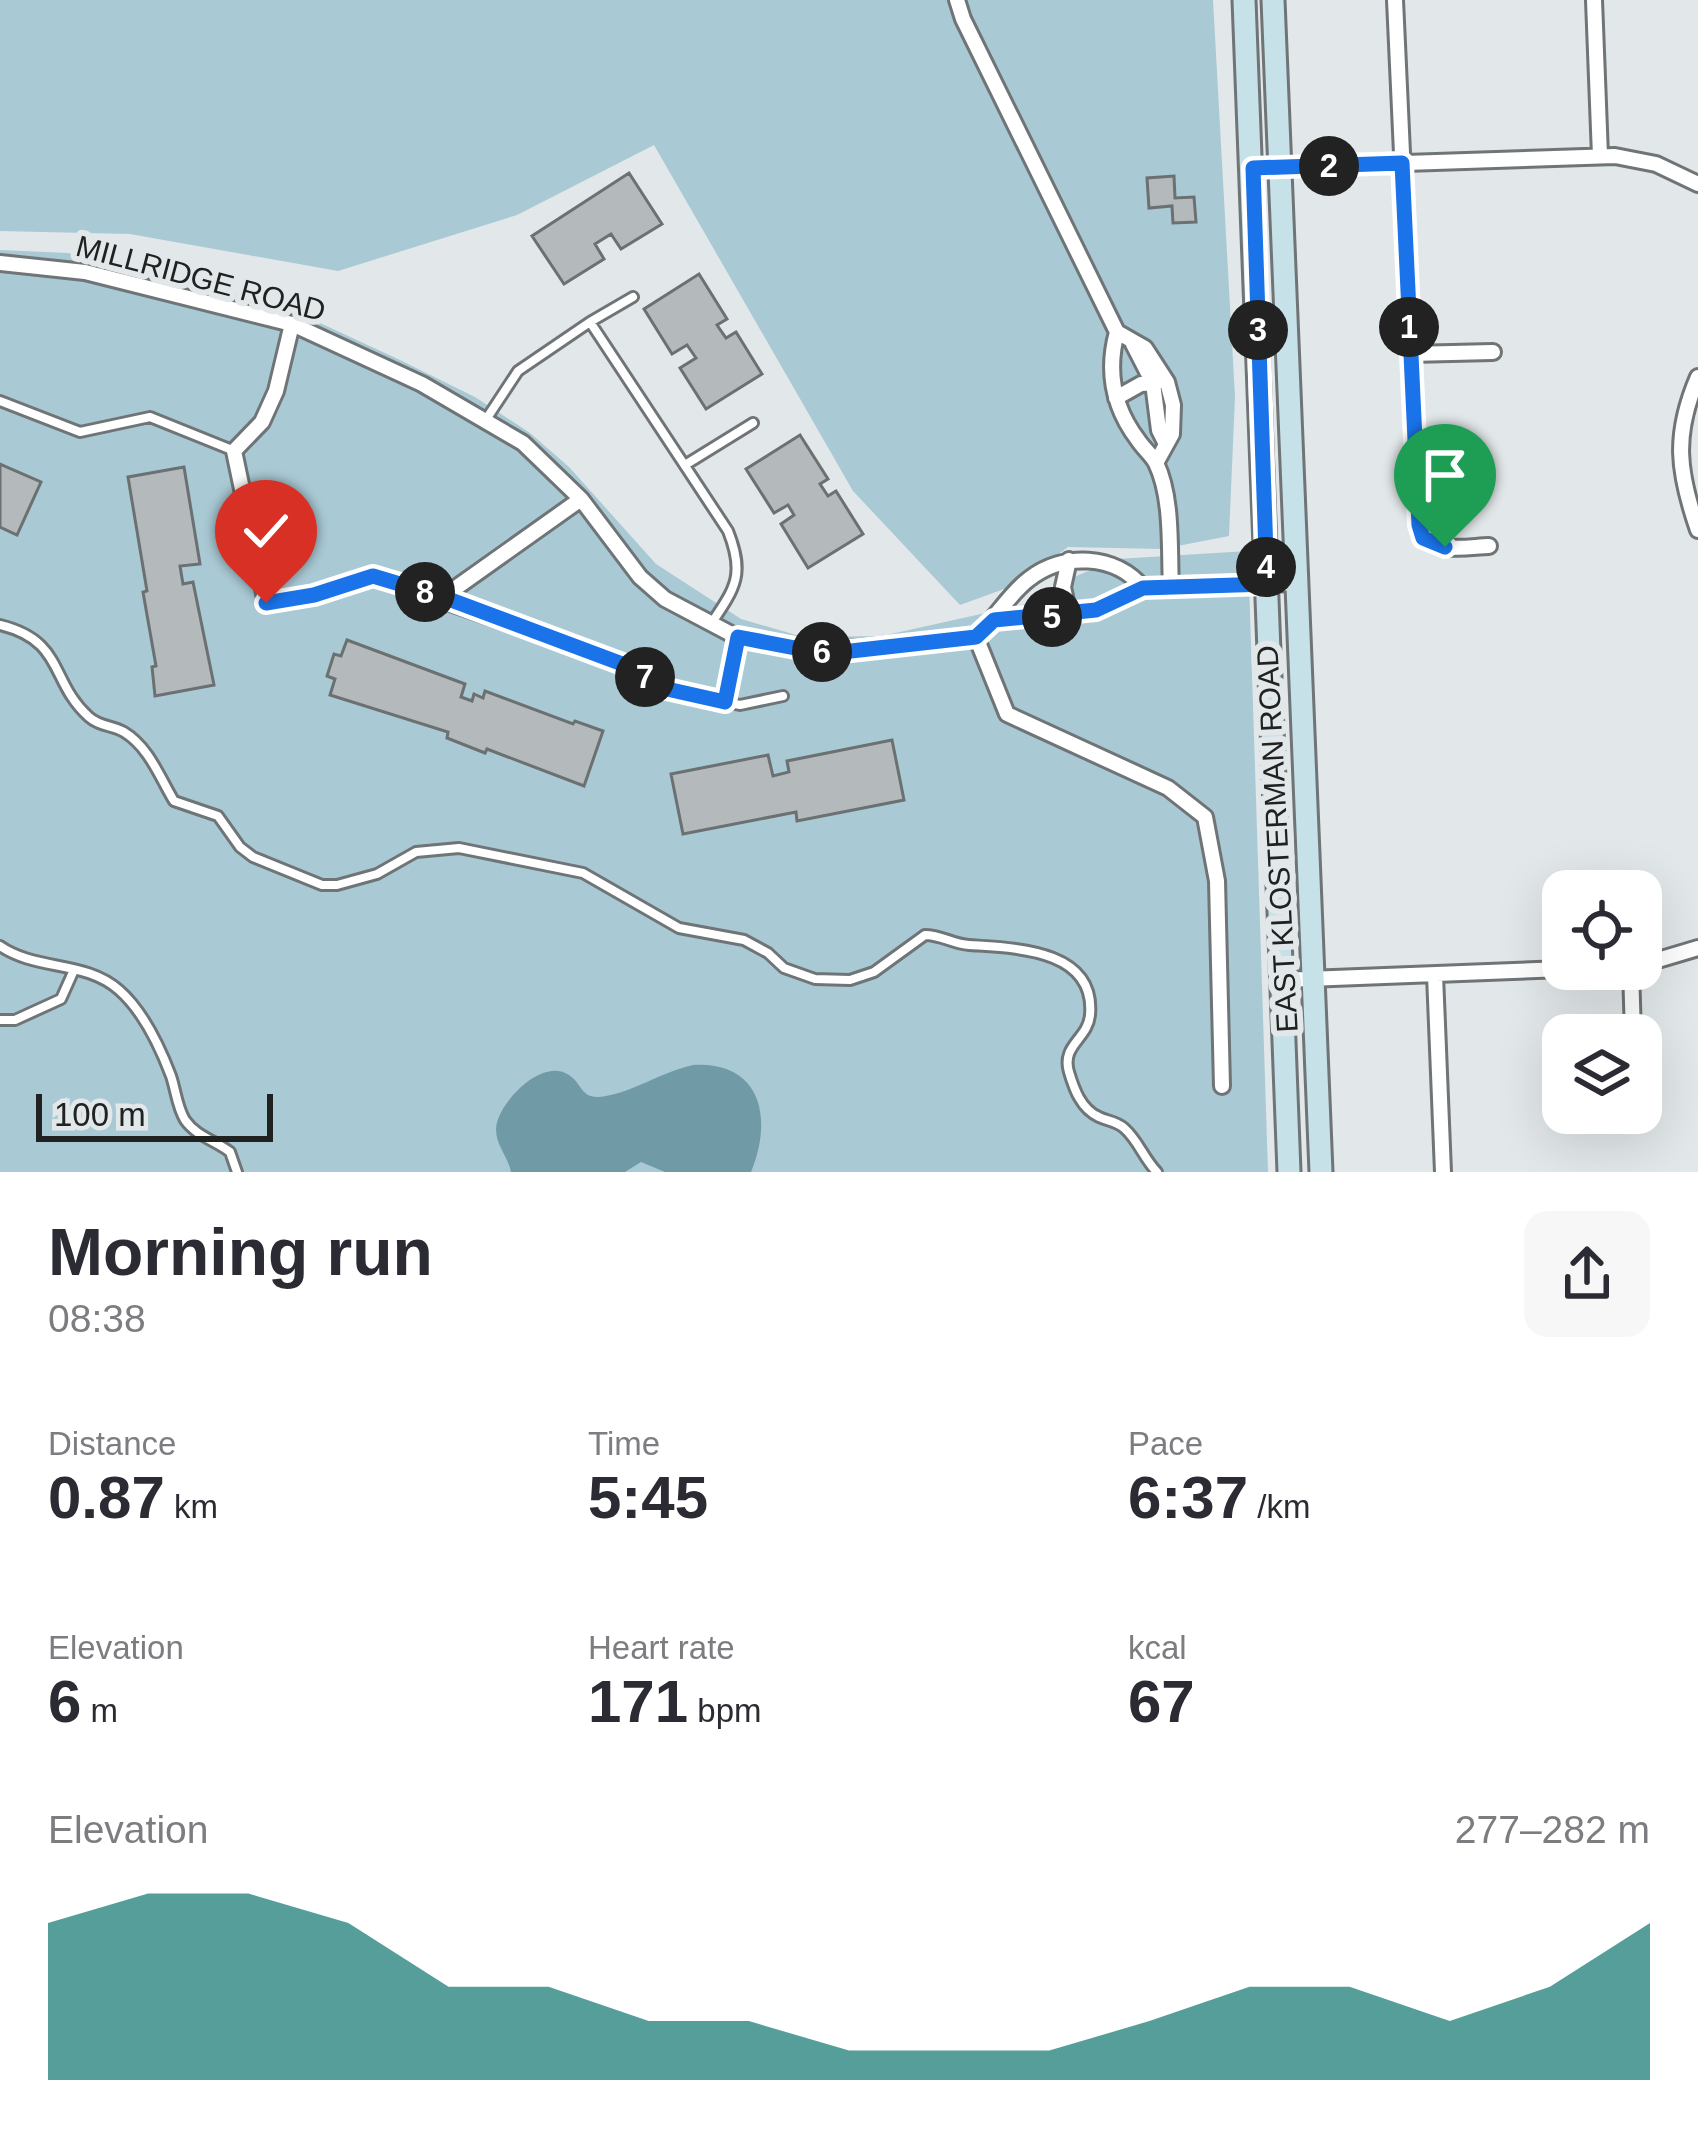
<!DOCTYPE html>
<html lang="en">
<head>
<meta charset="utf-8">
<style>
	:root { --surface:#fff; --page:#f7f7f7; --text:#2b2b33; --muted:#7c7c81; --accent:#0f766e }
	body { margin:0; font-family:Arial,sans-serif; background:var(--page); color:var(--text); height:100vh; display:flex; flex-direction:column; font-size:45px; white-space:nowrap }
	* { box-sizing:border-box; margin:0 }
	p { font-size:39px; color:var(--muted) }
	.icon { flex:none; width:66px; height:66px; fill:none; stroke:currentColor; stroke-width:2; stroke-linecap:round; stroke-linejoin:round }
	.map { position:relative; height:1172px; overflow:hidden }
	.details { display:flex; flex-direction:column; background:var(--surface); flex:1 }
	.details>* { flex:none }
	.controls { position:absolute; left:1542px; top:870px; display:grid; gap:24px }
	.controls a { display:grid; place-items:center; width:120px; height:120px; border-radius:24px; background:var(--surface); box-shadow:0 12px 48px #0002; font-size:60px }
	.scale { position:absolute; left:36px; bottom:30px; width:237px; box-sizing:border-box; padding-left:12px; border:6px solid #202222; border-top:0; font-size:33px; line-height:42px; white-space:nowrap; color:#202222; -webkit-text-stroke:9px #e2e7e9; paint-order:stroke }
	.pin { position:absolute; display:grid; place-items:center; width:102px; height:102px; color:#fff; margin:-123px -51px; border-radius:50% 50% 50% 0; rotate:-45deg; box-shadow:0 0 12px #0007 }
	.pin .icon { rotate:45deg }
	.km { position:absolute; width:60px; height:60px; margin:-30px; border-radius:50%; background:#222; color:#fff; font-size:33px; line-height:60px; text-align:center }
	.round { display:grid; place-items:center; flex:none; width:126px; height:126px; border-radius:24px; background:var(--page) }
	.headline { display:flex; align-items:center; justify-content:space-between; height:204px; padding:0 48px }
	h1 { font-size:66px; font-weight:700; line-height:90px }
	.stats { display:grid; grid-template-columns:repeat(3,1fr); gap:18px; height:204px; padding:12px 48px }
	.stats div { display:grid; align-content:center }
	.stats b { font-size:60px; font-weight:700 }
	.stats small { font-size:33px; font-weight:400 }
	.stats p { font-size:33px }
	.chart { height:336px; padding:24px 48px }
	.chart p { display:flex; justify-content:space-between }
	.chart svg { width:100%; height:216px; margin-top:12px; fill:var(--accent); opacity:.7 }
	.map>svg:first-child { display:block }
	.green { fill:#a9c9d4 }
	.water { fill:#719aa7 }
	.building { fill:#b4b9bb; stroke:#6b7071; stroke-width:3 }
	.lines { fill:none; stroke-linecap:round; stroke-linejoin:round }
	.service-casing { stroke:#6f7476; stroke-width:14 }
	.minor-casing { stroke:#6f7476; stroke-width:20 }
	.secondary-casing { stroke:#6f7476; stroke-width:27 }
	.service { stroke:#fff; stroke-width:8 }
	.minor { stroke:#fff; stroke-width:14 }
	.secondary { stroke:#c6e1e8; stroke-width:21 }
	.route-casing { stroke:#fff; stroke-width:24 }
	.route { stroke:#1a73e8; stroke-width:15 }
	.labels { text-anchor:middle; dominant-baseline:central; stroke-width:12; stroke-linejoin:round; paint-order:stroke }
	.street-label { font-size:30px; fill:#202222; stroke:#e2e7e9 }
</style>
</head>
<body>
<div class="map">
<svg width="1698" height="1172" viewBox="0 0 1698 1172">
	<rect width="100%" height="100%" fill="#e2e7e9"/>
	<!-- green -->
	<path class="green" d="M0 0H1213L1235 397 1229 536 1162 549 1068 547 1015 585 960 605 853 491 654 145 517 215 338 271 130 234 0 231Z
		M0 250 68 253 186 279 292 310 400 360 475 397 530 433 569 467 656 564 741 619 803 637 882 636 1048 599 1074 577 1117 559 1248 551 1268 1172H0Z"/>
	<!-- water -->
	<path class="water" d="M693 1065C762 1061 773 1119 751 1172H665L641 1162 625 1172H511C508 1156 496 1146 496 1129 497 1104 542 1056 569 1075 584 1085 580 1101 606 1096 632 1092 662 1072 693 1065Z"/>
	<!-- building -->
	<path class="building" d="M629 173 662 224 621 249 611 234 595 244 604 259 564 284 532 236Z
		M1174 176 1175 198 1194 197 1196 222 1173 223 1172 206 1149 208 1147 178Z
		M699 274 727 319 717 325 726 338 736 332 762 374 706 409 680 368 696 358 687 345 672 354 644 309Z
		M800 435 828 479 820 484 828 496 836 491 863 534 808 568 781 524 794 515 788 505 774 513 746 469Z
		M0 464 41 482 17 535 0 527Z
		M184 467 200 564 180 566 183 584 193 582 214 685 155 696 152 667 156 666 143 592 147 591 128 477Z
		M347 640 465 684 461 697 472 701 474 694 483 698 485 691 573 724 575 721 603 731 584 786 487 749 485 753 447 738 448 732 330 695 335 679 327 676 334 654 341 656Z
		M892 740 904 800 797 821 796 812 683 834 671 774 768 755 773 776 789 772 787 761Z"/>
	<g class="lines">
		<defs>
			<path id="service" d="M590 322 633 297
				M0 401 80 432 150 417 232 450
				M485 421 518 371 590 322 728 531C745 574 736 587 711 624
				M685 465 753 423
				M0 625C65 641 49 681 89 717 100 727 112 725 124 732 149 747 160 778 174 801L218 816 240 847 253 857 322 885H337L377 874 416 852 459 848 583 873 679 928 744 940 768 953 784 968 815 979 850 980 874 972 925 935C941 935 953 944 969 945 1012 948 1096 948 1090 1015 1088 1039 1061 1045 1069 1072 1074 1089 1081 1109 1099 1117 1107 1121 1116 1121 1124 1128 1138 1140 1144 1159 1157 1172
				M738 638 725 702 740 705 783 696
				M602 656 633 668 658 687 725 702
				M0 946C36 971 85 960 119 990 143 1011 160 1047 171 1076 176 1091 177 1107 185 1120 196 1136 216 1141 230 1152L237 1172
				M0 1020H15L61 999 74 970"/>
			<path id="minor" d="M957 0 963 19 1117 332 1145 348 1167 382 1173 405 1172 434 1156 463
				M1395 0 1419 525C1427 556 1463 547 1489 546
				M1594 0 1600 156
				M1253 168 1615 156 1656 164 1698 184
				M0 263 85 272 292 324 422 384 523 443 581 499 640 577 665 599 735 636 816 652 976 637C995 619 1009 594 1029 579 1063 552 1116 554 1143 588
				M292 324 276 391 262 422 234 451 266 603 314 595 373 576 600 655
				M1117 332C1106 372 1113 407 1138 440 1143 448 1152 455 1156 463 1173 498 1169 549 1171 587
				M1133 344 1153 383 1159 430 1165 442
				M1410 354 1493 352
				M1698 377C1673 435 1678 472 1698 530
				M1116 398 1141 384 1156 383
				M443 597 581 499
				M1069 615 1063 587 1069 560
				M994 620 1096 611 1143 588 1295 583
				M976 637 1007 714 1168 788 1205 817 1217 881 1222 1086
				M1641 965 1698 948
				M1631 969 1633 1035
				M1435 975 1443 1172
				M1282 980 1563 969"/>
			<path id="secondary" d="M1244 0 1289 1172
				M1273 0 1321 1172"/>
		</defs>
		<!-- service casing -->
		<use href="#service" class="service-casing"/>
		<!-- minor casing -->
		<use href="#minor" class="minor-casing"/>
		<!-- secondary casing -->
		<use href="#secondary" class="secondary-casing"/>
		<!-- service -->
		<use href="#service" class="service"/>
		<!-- minor -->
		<use href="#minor" class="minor"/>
		<!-- secondary -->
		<use href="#secondary" class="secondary"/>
	</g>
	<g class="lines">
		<defs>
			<path id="route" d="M266 603 314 595 373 576 443 597 633 668 658 687 725 702 738 637 816 652H842L976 637 994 620 1096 610 1143 588 1267 584 1253 168 1402 163 1419 525 1423 538 1445 547"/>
		</defs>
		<!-- route casing -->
		<use href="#route" class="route-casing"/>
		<!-- route -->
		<use href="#route" class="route"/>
	</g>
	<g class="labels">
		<!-- street labels -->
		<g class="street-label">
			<text transform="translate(201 278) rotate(15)">MILLRIDGE ROAD</text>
			<text transform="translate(1277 839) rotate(-93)">EAST KLOSTERMAN ROAD</text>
		</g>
	</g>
</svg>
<div class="controls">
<a><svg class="icon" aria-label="locate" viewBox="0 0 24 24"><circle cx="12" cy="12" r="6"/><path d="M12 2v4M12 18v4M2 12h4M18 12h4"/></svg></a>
<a><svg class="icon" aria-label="layers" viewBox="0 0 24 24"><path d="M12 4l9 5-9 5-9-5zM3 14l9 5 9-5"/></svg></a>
</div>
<div class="scale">100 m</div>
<div class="pin" style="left:1445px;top:547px;background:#1e9e55"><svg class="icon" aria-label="arrive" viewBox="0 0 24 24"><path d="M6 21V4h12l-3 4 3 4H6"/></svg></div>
<div class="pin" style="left:266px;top:603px;background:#d93025"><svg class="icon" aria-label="check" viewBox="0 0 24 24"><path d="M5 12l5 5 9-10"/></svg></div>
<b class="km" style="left:1409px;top:327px">1</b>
<b class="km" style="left:1329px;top:166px">2</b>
<b class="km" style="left:1258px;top:330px">3</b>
<b class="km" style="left:1266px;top:567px">4</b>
<b class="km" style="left:1052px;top:617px">5</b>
<b class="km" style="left:822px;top:652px">6</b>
<b class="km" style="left:645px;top:677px">7</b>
<b class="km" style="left:425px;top:592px">8</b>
</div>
<section class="details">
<div class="headline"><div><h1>Morning run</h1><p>08:38</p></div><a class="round"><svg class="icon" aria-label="share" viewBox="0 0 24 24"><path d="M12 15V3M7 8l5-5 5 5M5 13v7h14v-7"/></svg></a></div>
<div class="stats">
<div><p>Distance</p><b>0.87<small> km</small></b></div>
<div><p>Time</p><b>5:45</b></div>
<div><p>Pace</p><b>6:37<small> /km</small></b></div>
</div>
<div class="stats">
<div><p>Elevation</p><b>6<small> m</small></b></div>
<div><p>Heart rate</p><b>171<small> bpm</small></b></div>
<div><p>kcal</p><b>67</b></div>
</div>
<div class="chart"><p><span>Elevation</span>277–282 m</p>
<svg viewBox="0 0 160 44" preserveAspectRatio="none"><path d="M0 44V12L10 6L20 6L30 12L40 25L50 25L60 32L70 32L80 38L90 38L100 38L110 32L120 25L130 25L140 32L150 25L160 12V44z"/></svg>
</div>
</section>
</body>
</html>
